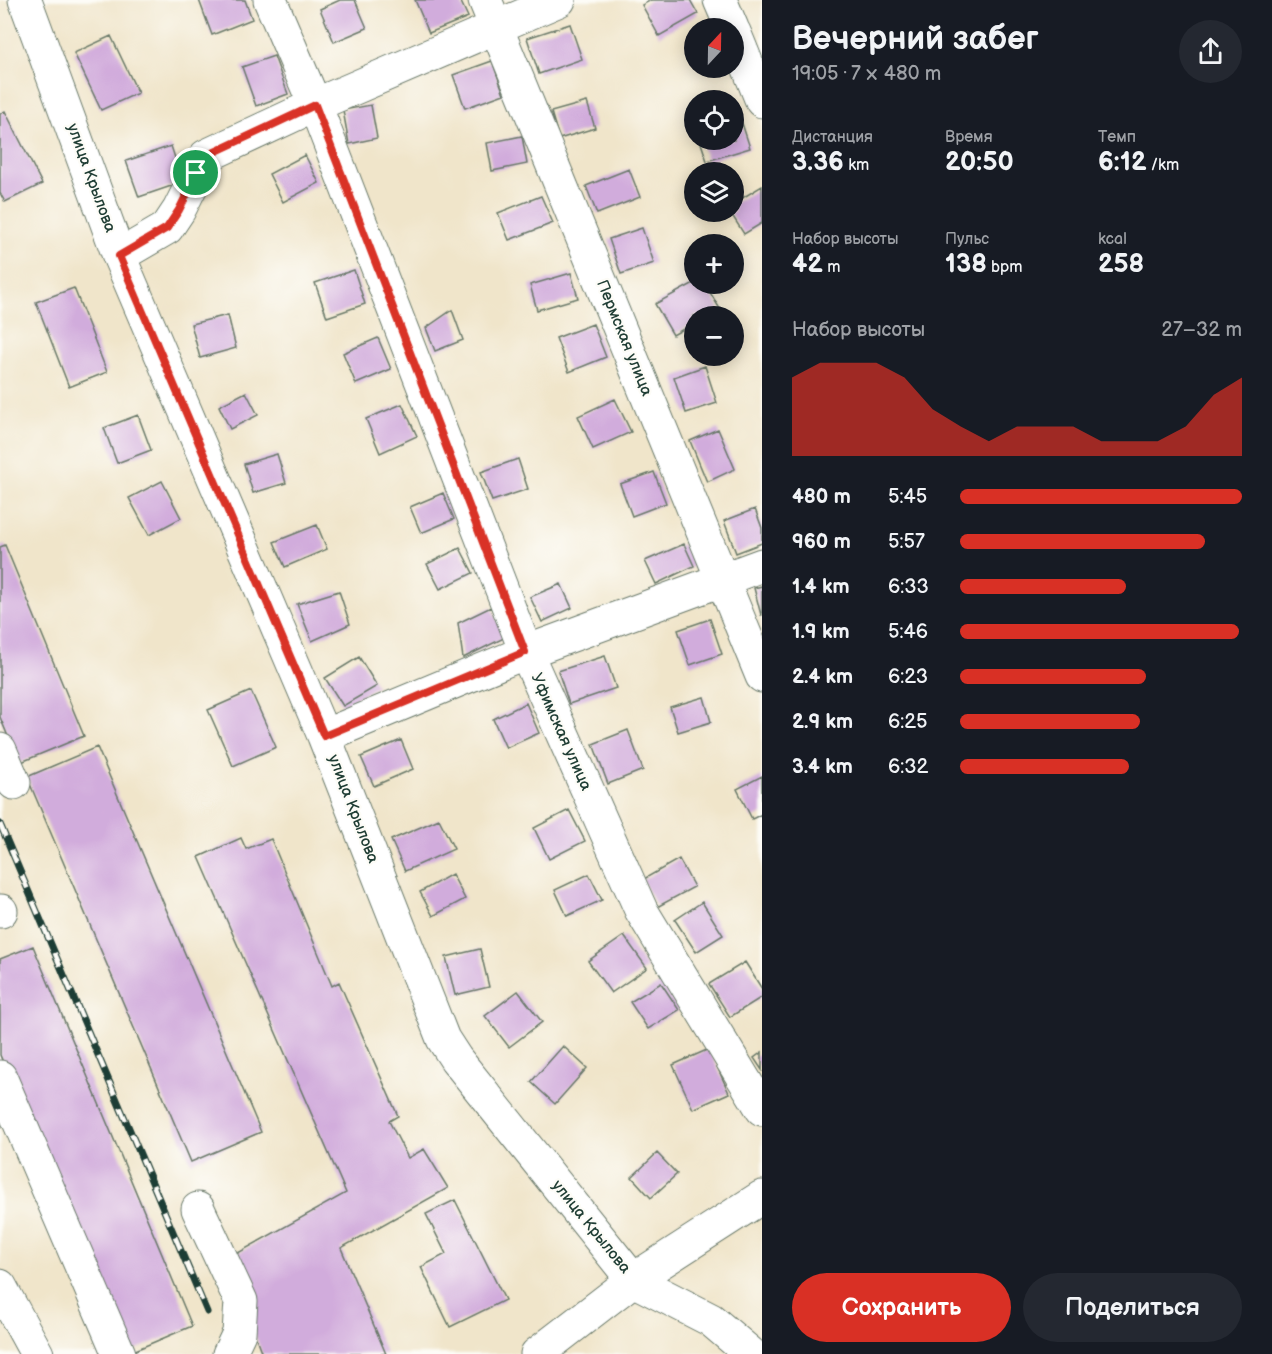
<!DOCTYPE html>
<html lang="ru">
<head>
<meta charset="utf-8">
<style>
	:root { --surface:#171b24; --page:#242831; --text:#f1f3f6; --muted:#9ea1a6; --accent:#d93025 }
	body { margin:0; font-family:"Balsamiq Sans",sans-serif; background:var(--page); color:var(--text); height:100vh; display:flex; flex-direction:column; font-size:22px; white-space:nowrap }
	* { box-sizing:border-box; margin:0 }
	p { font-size:20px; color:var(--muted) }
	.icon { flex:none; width:33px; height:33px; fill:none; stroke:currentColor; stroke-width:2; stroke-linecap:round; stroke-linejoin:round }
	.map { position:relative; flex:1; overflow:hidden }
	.panel { display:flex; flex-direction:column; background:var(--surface); width:510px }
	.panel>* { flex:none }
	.needle { width:39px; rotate:22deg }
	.controls { position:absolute; left:684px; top:18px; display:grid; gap:12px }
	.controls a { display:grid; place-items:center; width:60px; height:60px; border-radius:50%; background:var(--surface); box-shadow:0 3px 15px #0003; font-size:30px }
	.pin { position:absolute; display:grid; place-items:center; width:51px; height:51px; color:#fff; margin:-26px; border:3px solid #fff; border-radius:50%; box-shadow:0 2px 6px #0007 }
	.round { display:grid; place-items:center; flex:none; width:63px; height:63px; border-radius:32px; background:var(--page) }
	.summary { display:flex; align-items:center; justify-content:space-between; height:102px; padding:0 30px }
	h1 { font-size:33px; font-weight:700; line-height:45px }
	.stats { display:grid; grid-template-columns:repeat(3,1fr); gap:9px; height:102px; padding:6px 30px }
	.stats div { display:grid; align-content:center }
	.stats b { font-size:26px; font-weight:700 }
	.stats small { font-size:16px; font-weight:400 }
	.stats p { font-size:16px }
	.chart { height:168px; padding:12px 30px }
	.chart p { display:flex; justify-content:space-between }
	.chart svg { width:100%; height:108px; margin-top:6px; fill:var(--accent); opacity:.7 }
	.cta { display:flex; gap:12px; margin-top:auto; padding:12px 30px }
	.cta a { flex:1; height:69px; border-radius:36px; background:var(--accent); color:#fff; font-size:24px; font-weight:700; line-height:69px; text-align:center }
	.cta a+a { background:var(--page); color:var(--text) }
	ul { padding:0 30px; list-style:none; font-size:20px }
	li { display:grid; grid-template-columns:96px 72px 1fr; align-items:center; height:45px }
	li i { height:15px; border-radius:8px; background:var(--accent) }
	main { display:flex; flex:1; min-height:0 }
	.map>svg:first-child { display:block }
	.building { fill:#d1acdc }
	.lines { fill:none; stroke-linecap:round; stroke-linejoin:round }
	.minor-casing { stroke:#687868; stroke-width:35 }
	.major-casing { stroke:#687868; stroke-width:35 }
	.minor { stroke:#fff; stroke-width:33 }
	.major { stroke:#fff; stroke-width:33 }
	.rail-casing { stroke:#1f3d34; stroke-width:7 }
	.rail { stroke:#fdfcf7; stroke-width:4.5; stroke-dasharray:14; stroke-linecap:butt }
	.route-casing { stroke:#fff; stroke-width:12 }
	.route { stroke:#d93025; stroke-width:8 }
	.labels { text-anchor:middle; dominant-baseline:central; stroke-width:4.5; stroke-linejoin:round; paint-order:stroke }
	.street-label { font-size:16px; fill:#1f3d34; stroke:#fdfcf7 }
</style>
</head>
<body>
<main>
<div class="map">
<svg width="762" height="1354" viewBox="0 0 762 1354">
	<rect width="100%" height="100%" fill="#fdfcf7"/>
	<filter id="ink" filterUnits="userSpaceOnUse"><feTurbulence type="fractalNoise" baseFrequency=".0167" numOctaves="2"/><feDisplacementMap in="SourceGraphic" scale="12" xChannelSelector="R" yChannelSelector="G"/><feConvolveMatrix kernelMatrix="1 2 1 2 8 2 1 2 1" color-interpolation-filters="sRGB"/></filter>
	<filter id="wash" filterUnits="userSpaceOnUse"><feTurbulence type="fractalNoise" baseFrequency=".008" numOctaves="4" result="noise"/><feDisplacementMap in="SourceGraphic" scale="24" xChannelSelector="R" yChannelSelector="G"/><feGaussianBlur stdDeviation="1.35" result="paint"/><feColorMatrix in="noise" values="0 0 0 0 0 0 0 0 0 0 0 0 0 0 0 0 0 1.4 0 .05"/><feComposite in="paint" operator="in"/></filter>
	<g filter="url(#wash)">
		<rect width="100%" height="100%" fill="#f0e5ca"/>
		<g id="blocks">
			<!-- building -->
			<path class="building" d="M199 0H245L252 19 212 35Z
				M340 0H355L367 28 334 42 320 9Z
				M415 0H460L468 17 429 33Z
				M651 0H690L698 14 659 36 642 5Z
				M570 24 582 59 539 74 527 38Z
				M111 36 138 93 101 110 74 53Z
				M274 56 288 94 256 106 242 67Z
				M492 61 504 94 465 108 453 75Z
				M587 102 595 128 559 139 551 112Z
				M371 105 377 138 349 144 343 110Z
				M5 111 42 184 5 202 0 193V114Z
				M740 117 750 148 707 161 700 140H734V119Z
				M522 136 527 164 492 171 487 143Z
				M171 146 183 182 139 197 126 161Z
				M305 155 319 183 283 202 269 174Z
				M629 169 640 197 597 214 586 186Z
				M762 186V223L744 234 730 212H734V203Z
				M541 196 553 223 509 240 498 213Z
				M642 228 654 263 621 274 609 239Z
				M354 270 365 304 327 317 315 283Z
				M571 273 578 298 537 310 530 285Z
				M694 283 705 284 720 309 706 316H694V323L673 335 655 304Z
				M74 288 107 372 69 387 36 302Z
				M452 310 463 340 435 351 426 328Z
				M228 315 236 348 200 358 191 324Z
				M593 324 606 357 569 372 556 338Z
				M378 338 391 369 356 384 343 353Z
				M705 366 717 403 686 413 674 377Z
				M246 392 258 415 230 429 219 406Z
				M615 399 631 432 593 449 578 416Z
				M402 404 417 436 380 453 366 419Z
				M138 415 151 450 117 463 104 428Z
				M718 429 735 469 707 482 690 441Z
				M277 454 286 483 253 493 244 464Z
				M518 459 528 489 492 501 481 472Z
				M654 472 666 503 632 516 620 484Z
				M162 481 181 518 149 535 129 498Z
				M443 493 454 519 421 533 410 507Z
				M755 509 762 528V543L736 553 724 521Z
				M317 525 327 549 285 567 274 542Z
				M684 544 694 566 656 584 645 561Z
				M5 545 84 736 19 763 0 717V547Z
				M460 548 473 573 440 589 427 564Z
				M561 584 572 608 542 622 530 597Z
				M762 586V615H761L754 588Z
				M339 591 350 624 312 641 297 604Z
				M491 607 506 637 463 658 458 623Z
				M710 619 722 654 690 665 678 630Z
				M605 656 616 688 569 704 558 671Z
				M359 657 377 686 343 706 325 678Z
				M251 691 276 747 233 766 208 710Z
				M704 697 711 722 678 732 670 707Z
				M526 703 539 733 506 748 493 719Z
				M628 730 643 770 608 784 593 744Z
				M401 740 413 769 374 786 361 757Z
				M97 747 261 1132 191 1162 27 777Z
				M762 776V814L752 819 737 789Z
				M569 810 585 841 549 859 534 828Z
				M439 819 454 849 405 871 391 840Z
				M241 838 246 849 271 839 332 986 339 982 398 1116 389 1121 408 1158 424 1149 448 1188 341 1248 386 1354H262L227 1259 346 1193 199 857Z
				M679 859 694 887 657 907 642 880Z
				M452 874 465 899 433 916 420 892Z
				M589 874 602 900 567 916 555 890Z
				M702 902 723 935 696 952 675 920Z
				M624 936 647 968 611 993 588 961Z
				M33 946 192 1326 126 1354 0 1055V959Z
				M480 949 489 987 455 995 446 957Z
				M745 962 762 989V997L730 1017 709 984Z
				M661 983 679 1010 648 1029 630 1002Z
				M518 991 542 1022 509 1047 485 1016Z
				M563 1046 587 1068 555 1104 531 1082Z
				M709 1049 729 1093 693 1109 673 1065Z
				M762 1052V1070L754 1058Z
				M657 1153 677 1174 651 1198 632 1177Z
				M455 1200 505 1300 450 1327 421 1267 446 1254 426 1214Z"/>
		</g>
	</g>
	<g filter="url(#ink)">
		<use href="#blocks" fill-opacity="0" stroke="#687868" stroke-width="1.5"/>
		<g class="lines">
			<defs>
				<path id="minor" d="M25 0 119 256 324 736 443 1039 456 1059 633 1280 711 1320 751 1354
					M270 0 315 105 526 652 641 910 762 1109
					M485 0 762 676
					M720 0 732 28
					M734 32 762 101
					M119 256 167 228 179 210 206 156 315 105 559 0
					M324 736 526 652 762 565
					M0 750 14 783
					M0 911H1
					M0 1077 119 1354
					M198 1209 241 1301 239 1333 229 1354
					M0 1286 37 1354"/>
				<path id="major" d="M537 1354 633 1280 762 1197"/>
			</defs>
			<!-- minor casing -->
			<use href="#minor" class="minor-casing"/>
			<!-- major casing -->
			<use href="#major" class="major-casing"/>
			<!-- minor -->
			<use href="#minor" class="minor"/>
			<!-- major -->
			<use href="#major" class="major"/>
			<defs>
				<path id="rail" d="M0 824 207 1312"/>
			</defs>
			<!-- rail casing -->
			<use href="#rail" class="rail-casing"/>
			<!-- rail -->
			<use href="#rail" class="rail"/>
		</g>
	</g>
	<g class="lines" filter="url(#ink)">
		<defs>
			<path id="route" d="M315 105 525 652 324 736 119 256 167 228 179 210 206 156Z"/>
		</defs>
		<!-- route casing -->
		<use href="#route" class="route-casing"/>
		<!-- route -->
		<use href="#route" class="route"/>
	</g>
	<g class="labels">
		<!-- street labels -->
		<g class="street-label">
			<text transform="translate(91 178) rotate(70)">улица Крылова</text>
			<text transform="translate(624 338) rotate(68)">Пермская улица</text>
			<text transform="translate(561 732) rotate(66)">Уфимская улица</text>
			<text transform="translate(353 809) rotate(69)">улица Крылова</text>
			<text transform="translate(591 1227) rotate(51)">улица Крылова</text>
		</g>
	</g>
</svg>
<div class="controls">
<a><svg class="needle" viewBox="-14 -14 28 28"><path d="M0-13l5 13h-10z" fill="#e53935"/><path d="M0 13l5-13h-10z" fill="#9ea1a6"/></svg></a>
<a><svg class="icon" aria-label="locate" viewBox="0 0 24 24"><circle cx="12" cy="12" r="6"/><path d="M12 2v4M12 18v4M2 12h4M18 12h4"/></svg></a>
<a><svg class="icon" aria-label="layers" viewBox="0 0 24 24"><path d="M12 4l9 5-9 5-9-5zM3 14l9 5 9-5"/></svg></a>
<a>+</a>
<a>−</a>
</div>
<div class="pin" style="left:196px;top:173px;background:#1e9e55"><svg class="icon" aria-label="arrive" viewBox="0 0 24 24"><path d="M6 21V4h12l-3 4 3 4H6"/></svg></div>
</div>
<section class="panel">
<div class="summary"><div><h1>Вечерний забег</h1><p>19:05 · 7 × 480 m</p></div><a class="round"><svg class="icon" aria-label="share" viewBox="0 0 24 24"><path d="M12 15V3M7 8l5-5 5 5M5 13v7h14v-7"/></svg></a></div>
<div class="stats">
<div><p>Дистанция</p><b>3.36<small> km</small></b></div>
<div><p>Время</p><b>20:50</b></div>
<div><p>Темп</p><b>6:12<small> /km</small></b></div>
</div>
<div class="stats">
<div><p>Набор высоты</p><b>42<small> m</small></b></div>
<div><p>Пульс</p><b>138<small> bpm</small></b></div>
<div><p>kcal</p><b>258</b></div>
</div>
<div class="chart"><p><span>Набор высоты</span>27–32 m</p>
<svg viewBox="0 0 160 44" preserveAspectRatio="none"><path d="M0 44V12L10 6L20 6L30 6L40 12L50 25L60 32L70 38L80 32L90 32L100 32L110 38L120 38L130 38L140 32L150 19L160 12V44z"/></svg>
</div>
<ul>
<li><b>480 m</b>5:45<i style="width:100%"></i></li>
<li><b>960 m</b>5:57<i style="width:87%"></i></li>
<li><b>1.4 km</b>6:33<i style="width:59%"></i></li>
<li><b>1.9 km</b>5:46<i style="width:99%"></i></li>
<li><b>2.4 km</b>6:23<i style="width:66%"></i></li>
<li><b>2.9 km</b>6:25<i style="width:64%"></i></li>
<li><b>3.4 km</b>6:32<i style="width:60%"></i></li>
</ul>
<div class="cta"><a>Сохранить</a><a>Поделиться</a></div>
</section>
</main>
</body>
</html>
